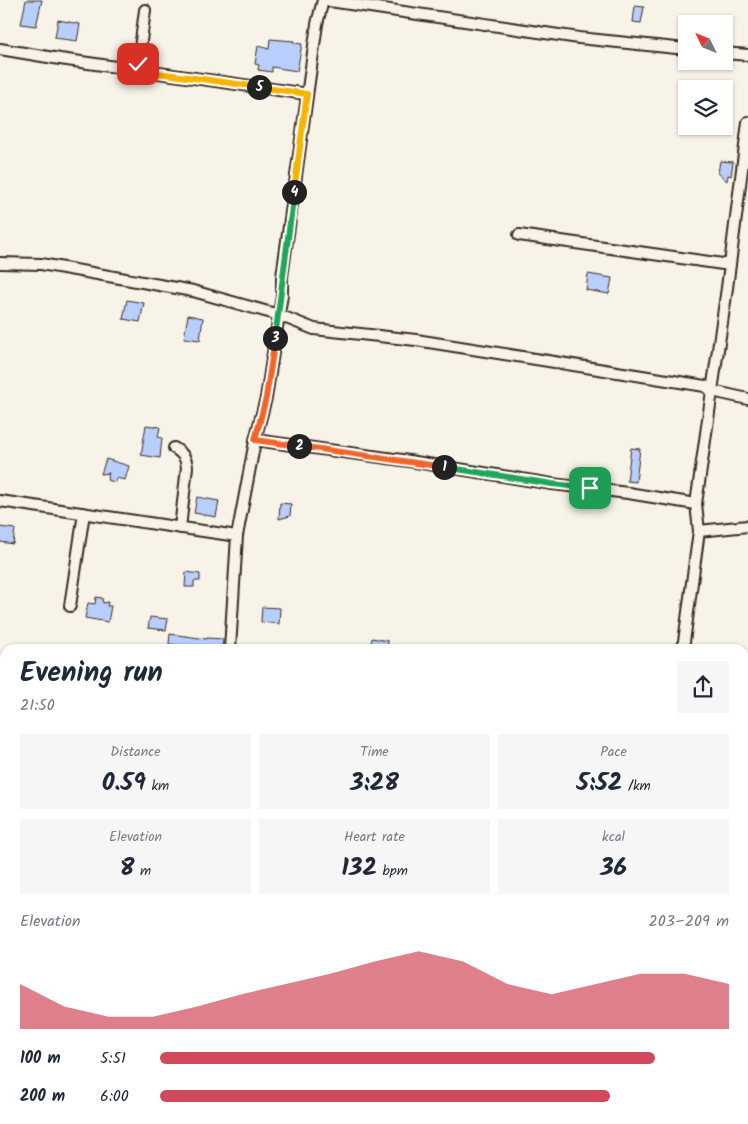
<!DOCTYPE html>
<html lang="en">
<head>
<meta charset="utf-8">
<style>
	:root { --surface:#fff; --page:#f6f6f7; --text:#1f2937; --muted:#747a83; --accent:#d1495b }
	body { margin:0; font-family:Kalam,sans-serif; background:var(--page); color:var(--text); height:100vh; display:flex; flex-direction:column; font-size:19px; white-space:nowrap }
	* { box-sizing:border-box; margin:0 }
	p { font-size:16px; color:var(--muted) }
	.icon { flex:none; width:28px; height:28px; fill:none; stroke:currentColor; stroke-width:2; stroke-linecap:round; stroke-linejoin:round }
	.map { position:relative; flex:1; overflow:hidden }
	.side { position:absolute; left:0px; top:644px; width:749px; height:481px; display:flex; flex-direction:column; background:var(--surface); border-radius:15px 15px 0 0; box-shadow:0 1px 4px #0004 }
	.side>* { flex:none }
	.needle { width:32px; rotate:313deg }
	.tools { position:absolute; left:678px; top:15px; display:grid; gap:10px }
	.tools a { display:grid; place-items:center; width:55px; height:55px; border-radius:0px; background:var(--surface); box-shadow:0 1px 4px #0004; font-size:25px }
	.pin { position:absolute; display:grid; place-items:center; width:42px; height:42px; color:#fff; margin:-21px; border-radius:10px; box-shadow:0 2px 8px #0006 }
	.km { position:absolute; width:25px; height:25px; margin:-12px; border-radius:50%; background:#222; color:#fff; font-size:14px; line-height:25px; text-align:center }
	.round { display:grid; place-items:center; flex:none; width:52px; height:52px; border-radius:0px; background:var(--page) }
	.summary { display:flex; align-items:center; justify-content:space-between; height:85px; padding:0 20px }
	h1 { font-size:28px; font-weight:800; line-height:38px }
	.stats { display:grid; grid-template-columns:repeat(3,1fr); gap:8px; height:85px; padding:5px 20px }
	.stats div { display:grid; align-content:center; border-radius:0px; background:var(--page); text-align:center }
	.stats b { font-size:25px; font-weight:800 }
	.stats small { font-size:14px; font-weight:400 }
	.stats p { font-size:14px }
	.chart { height:140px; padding:10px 20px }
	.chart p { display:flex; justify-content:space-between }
	.chart svg { width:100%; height:90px; margin-top:5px; fill:var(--accent); opacity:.7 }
	ul { padding:0 20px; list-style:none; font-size:16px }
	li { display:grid; grid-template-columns:80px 60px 1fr; align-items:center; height:38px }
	li i { height:12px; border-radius:6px; background:var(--accent) }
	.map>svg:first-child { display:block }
	.building { fill:#b8cefd; stroke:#3b2a1e }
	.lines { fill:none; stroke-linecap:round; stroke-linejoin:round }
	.minor-casing { stroke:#3b2a1e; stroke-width:14 }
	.minor { stroke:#f7f3e8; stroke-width:10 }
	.split-1-casing { stroke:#fff; stroke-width:10 }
	.split-2-casing { stroke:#fff; stroke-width:10 }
	.split-3-casing { stroke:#fff; stroke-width:10 }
	.split-4-casing { stroke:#fff; stroke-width:10 }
	.split-5-casing { stroke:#fff; stroke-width:10 }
	.split-6-casing { stroke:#fff; stroke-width:10 }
	.split-1 { stroke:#22a559; stroke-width:6 }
	.split-2 { stroke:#f0652b; stroke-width:6 }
	.split-3 { stroke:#f0652b; stroke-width:6 }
	.split-4 { stroke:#22a559; stroke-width:6 }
	.split-5 { stroke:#f5b400; stroke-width:6 }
	.split-6 { stroke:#f5b400; stroke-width:6 }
</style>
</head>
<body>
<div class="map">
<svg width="748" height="1124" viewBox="0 0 748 1124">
	<rect width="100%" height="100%" fill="#f7f3e8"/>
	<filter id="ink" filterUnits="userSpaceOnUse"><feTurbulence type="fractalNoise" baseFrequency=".02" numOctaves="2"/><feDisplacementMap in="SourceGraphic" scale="10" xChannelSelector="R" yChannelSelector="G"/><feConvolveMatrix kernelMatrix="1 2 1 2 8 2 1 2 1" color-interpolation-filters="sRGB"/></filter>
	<g filter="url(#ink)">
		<!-- building -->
		<path class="building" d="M26 0H42L36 26 21 24Z
			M635 6 644 7 641 23 633 22Z
			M58 20 80 24 77 41 55 38Z
			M270 39 294 41V43L302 44 297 71 272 67V72L258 70 259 65 255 64 258 46 269 49Z
			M720 161 733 162 731 176 728 175 727 181 718 173Z
			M588 274 612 278 609 294 586 290Z
			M127 300 144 303 140 322 123 319Z
			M188 315 203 318 200 340 184 338Z
			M146 425 160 427 158 437 162 438 160 458 141 455Z
			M631 448 640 449 636 482 627 481Z
			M106 459 129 466 125 480 116 478 115 482 107 480 109 473 101 474Z
			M197 497 219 501 216 517 194 513Z
			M280 503 291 504 290 516 279 519Z
			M0 527 15 529 13 544 0 542Z
			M186 572 200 574V581H194V587H185Z
			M96 597 102 598 103 603 108 602 107 606H111L108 622 85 618 88 603 95 604Z
			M262 607 280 608 279 624 261 622Z
			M150 617 168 619 166 630 148 628Z
			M170 634 207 639V638L223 639 222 649H191L192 647 169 644Z
			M372 638 388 641 387 649H370Z"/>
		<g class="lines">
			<defs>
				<path id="minor" d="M0 49 60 59 307 94
					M724 53 748 55
					M144 71 138 64 145 10
					M748 122 727 288 712 391 748 399
					M519 235 730 265
					M0 263 41 264 193 291 279 315 314 329 416 340 705 386 712 391 696 504 699 531 683 649
					M255 440 409 461 552 484 628 493 696 504
					M174 448C182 453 186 457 187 467L180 528
					M0 501 237 536
					M699 531 748 526
					M70 606 84 513
					M230 649 237 536 256 436 266 398 282 295V277L317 24 323 0 579 38 686 49
					M744 669H748
					M0 722 5 723
					M0 832H5
					M744 917H748
					M340 1120 369 1124
					M169 1124 170 1120
					M618 1124V1120"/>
			</defs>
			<!-- minor casing -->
			<use href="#minor" class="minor-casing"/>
			<!-- minor -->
			<use href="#minor" class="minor"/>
		</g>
	</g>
	<g class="lines" filter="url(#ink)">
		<defs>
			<path id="split-1" d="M444 467 552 484 590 488"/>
			<path id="split-2" d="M299 446 444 467"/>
			<path id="split-3" d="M275 338 266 398 255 440 299 446"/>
			<path id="split-4" d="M275 338 294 192"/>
			<path id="split-5" d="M259 87 307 94 294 192"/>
			<path id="split-6" d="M138 64 144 71 259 87"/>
		</defs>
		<!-- split-1 casing -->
		<use href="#split-1" class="split-1-casing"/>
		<!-- split-2 casing -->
		<use href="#split-2" class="split-2-casing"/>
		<!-- split-3 casing -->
		<use href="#split-3" class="split-3-casing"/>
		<!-- split-4 casing -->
		<use href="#split-4" class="split-4-casing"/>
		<!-- split-5 casing -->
		<use href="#split-5" class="split-5-casing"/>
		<!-- split-6 casing -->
		<use href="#split-6" class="split-6-casing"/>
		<!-- split-1 -->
		<use href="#split-1" class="split-1"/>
		<!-- split-2 -->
		<use href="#split-2" class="split-2"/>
		<!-- split-3 -->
		<use href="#split-3" class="split-3"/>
		<!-- split-4 -->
		<use href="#split-4" class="split-4"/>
		<!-- split-5 -->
		<use href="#split-5" class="split-5"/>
		<!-- split-6 -->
		<use href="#split-6" class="split-6"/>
	</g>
</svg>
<div class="tools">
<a><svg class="needle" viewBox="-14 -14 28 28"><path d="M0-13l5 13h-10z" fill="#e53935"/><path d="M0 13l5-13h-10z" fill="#747a83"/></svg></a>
<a><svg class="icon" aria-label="layers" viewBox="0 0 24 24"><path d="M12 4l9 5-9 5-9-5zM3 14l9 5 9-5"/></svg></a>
</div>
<div class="pin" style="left:590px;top:488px;background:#1e9e55"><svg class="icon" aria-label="arrive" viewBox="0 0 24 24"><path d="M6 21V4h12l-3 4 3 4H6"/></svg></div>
<div class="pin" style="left:138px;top:64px;background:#d93025"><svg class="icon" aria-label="check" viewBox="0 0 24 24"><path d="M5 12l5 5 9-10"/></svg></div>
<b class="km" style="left:444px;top:467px">1</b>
<b class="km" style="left:299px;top:446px">2</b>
<b class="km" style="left:275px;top:338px">3</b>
<b class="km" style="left:294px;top:192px">4</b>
<b class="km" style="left:259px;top:87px">5</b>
<section class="side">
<div class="summary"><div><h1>Evening run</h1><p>21:50</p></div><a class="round"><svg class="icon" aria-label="share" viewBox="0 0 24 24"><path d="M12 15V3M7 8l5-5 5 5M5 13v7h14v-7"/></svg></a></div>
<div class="stats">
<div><p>Distance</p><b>0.59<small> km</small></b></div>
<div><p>Time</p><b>3:28</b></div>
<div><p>Pace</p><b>5:52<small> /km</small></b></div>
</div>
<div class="stats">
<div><p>Elevation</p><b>8<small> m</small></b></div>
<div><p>Heart rate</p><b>132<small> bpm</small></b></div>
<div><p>kcal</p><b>36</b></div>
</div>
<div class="chart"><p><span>Elevation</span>203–209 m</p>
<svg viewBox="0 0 160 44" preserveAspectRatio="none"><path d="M0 44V22L10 33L20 38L30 38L40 33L50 27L60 22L70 17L80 11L90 6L100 11L110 22L120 27L130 22L140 17L150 17L160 22V44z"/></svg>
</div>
<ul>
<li><b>100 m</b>5:51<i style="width:87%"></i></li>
<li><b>200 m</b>6:00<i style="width:79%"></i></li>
</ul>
</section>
</div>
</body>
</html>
